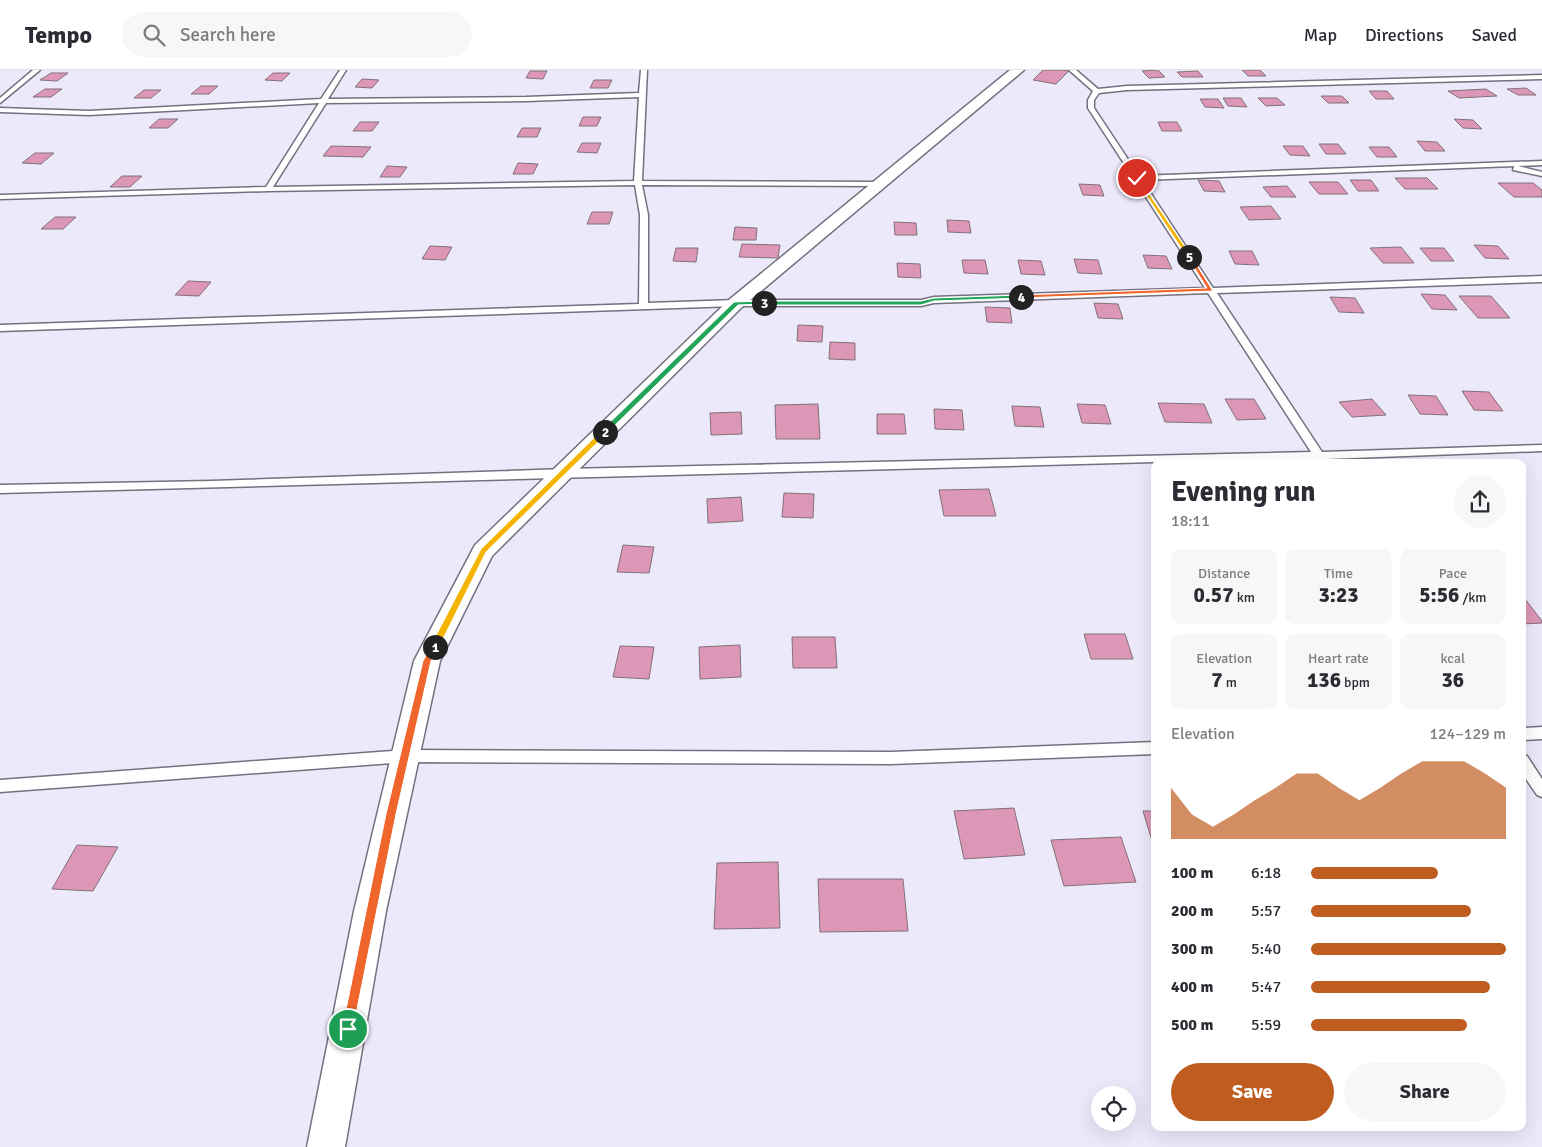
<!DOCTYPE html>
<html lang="en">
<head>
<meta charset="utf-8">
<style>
	:root { --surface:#fff; --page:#f7f7f7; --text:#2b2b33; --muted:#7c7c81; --line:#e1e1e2; --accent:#bf5d20 }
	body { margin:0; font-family:Signika,sans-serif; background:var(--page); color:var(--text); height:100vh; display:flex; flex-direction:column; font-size:19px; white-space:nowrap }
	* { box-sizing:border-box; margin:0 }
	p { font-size:16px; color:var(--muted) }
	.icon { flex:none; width:28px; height:28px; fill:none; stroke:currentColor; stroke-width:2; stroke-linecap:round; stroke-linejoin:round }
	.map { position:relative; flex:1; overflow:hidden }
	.sheet { position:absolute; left:1151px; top:389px; width:375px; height:672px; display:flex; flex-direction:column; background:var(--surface); border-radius:10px; box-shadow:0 5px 20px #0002 }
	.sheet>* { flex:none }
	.tools { position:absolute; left:1091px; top:1016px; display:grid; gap:10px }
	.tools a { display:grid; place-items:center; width:45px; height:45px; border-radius:50%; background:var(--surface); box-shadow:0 5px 20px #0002; font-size:25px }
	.pin { position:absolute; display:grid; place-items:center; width:42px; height:42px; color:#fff; margin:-21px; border:2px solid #fff; border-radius:50%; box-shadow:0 1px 5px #0007 }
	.km { position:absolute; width:25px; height:25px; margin:-12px; border-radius:50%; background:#222; color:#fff; font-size:14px; line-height:25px; text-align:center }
	.round { display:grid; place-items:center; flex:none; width:52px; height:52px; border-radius:26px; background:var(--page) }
	.summary { display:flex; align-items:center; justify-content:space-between; height:85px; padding:0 20px }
	h1 { font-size:28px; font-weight:700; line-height:38px }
	.figures { display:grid; grid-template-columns:repeat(3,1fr); gap:8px; height:85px; padding:5px 20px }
	.figures div { display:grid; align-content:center; border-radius:10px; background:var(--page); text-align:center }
	.figures b { font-size:21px; font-weight:700 }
	.figures small { font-size:14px; font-weight:400 }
	.figures p { font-size:14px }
	.chart { height:140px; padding:10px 20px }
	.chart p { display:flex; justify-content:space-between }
	.chart svg { width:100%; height:90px; margin-top:5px; fill:var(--accent); opacity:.7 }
	.button { display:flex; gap:10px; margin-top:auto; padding:10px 20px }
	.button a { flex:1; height:58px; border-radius:30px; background:var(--accent); color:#fff; font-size:20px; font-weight:700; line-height:58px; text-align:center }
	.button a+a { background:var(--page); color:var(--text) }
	ul { padding:0 20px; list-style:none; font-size:16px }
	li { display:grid; grid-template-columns:80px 60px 1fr; align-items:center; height:38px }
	li i { height:12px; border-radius:6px; background:var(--accent) }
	header { display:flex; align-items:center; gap:30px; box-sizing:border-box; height:70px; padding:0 25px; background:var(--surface); border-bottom:1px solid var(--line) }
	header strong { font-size:24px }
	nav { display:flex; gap:28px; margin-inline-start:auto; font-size:18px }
	.search { width:350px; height:45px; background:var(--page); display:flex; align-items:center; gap:12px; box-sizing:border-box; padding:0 18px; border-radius:28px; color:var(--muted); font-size:19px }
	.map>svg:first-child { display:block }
	.building { fill:#dc97b6; stroke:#827178 }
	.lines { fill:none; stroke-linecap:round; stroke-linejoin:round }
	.service-casing { stroke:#73707f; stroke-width:3 }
	.minor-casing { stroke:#73707f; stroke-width:3 }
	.service { fill:#fff; fill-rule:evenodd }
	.minor { fill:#fff; fill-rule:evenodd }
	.split-1 { fill:#f0652b; stroke:#fff }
	.split-2 { fill:#f5b400; stroke:#fff }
	.split-3 { fill:#22a559; stroke:#fff }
	.split-4 { fill:#22a559; stroke:#fff }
	.split-5 { fill:#f0652b; stroke:#fff }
	.split-6 { fill:#f5b400; stroke:#fff }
</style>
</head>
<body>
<header>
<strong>Tempo</strong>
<div class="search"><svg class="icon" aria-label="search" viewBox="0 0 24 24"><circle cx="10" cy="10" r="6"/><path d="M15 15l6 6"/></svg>Search here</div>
<nav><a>Map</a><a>Directions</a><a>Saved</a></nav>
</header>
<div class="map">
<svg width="1542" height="1077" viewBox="0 0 1542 1077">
	<rect width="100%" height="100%" fill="#ece9fb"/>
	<!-- building -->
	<path class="building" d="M1043 0H1062L1069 1 1056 14 1033 10Z
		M1158 0 1165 7 1149 8 1142 1Z
		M1242 0H1260L1266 6H1248Z
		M530 1H547L543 9 526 8Z
		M1198 1 1203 7H1182L1177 2Z
		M51 3H68L57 11 40 10Z
		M273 3H290L282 11 265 10Z
		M362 9 379 10 372 18 355 17Z
		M594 10H612L608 18H590Z
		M201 16H218L209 24H191Z
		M1526 18 1536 25H1518L1507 19Z
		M45 19H62L51 27H33Z
		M1486 19 1497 26 1459 28 1448 21Z
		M144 20H161L151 28H134Z
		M1369 21H1387L1394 29H1376Z
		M1321 26H1342L1349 33H1328Z
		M1223 28H1241L1247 37 1228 36Z
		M1258 28H1277L1285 35 1266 36Z
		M1200 29H1218L1224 38 1205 37Z
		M583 47H601L597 56H579Z
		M159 49H178L168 58H149Z
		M1454 49 1473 50 1482 59 1463 58Z
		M360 52H379L372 61H353Z
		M1158 52H1177L1182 61H1162Z
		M522 58H541L537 67H517Z
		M1417 71 1437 72 1445 81H1425Z
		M582 73H601L597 83 577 82Z
		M1319 74H1338L1346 84H1326Z
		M331 76 371 77 363 87 323 86Z
		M1283 76H1303L1310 86 1290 85Z
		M1369 77H1389L1397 87H1377Z
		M35 83H54L41 94 22 93Z
		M518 93 538 94 533 104H513Z
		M387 96 407 97 400 107H380Z
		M122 106H142L130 117H110Z
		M1395 108H1427L1438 119H1405Z
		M1198 110 1219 111 1225 122 1204 121Z
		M1350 110H1371L1379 121H1358Z
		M1309 112H1338L1348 124H1319Z
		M1498 113H1533L1542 120V127H1514Z
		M1079 114 1100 115 1104 126 1083 125Z
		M1287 116 1296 127H1271L1263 117Z
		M1271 136 1281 149 1249 150 1240 137Z
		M592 142H613L609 154H587Z
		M55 147H76L63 159H41Z
		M947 150 969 151 971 163 948 162Z
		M894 152 916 153 917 165H895Z
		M735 157 757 158 756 170H733Z
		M742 174 780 175 778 188 739 187Z
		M1474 175 1498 176 1509 189 1485 188Z
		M430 176 452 177 445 190 422 189Z
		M1401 177 1414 193H1383L1370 178Z
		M676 178H698L696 192 673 191Z
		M1420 178H1444L1454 191H1431Z
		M1229 181H1252L1259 195 1235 194Z
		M1143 185 1166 186 1172 199 1148 198Z
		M1074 189 1098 190 1102 204 1078 203Z
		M962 190H985L988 204 964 203Z
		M1018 190 1041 191 1045 205 1021 204Z
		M897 193 920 194 921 208 898 207Z
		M188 211 211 212 199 226 175 225Z
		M1421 224 1445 225 1457 240 1432 239Z
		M1459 226H1491L1510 248H1478Z
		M1330 227 1355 228 1364 243 1339 242Z
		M1094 233 1118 234 1123 249 1098 248Z
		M985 237 1010 238 1012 253 987 252Z
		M798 255 823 256 822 272 797 271Z
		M830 272 855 273V290L829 289Z
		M1462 321 1489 322 1503 341 1474 340Z
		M1408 325 1436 326 1448 345 1420 344Z
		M1225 329H1254L1266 349 1237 350Z
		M1372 329 1386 345 1352 347 1339 332Z
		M1158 333 1204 334 1212 353 1165 352Z
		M818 334 820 369H776L775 335Z
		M1077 334 1105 335 1111 354 1082 353Z
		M1012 336 1040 337 1044 357 1015 356Z
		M934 339 962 340 964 360 935 359Z
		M741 342 742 364 711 365 710 343Z
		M877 344H904L906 364H877Z
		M989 419 996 446H944L939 420Z
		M784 423 814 424 813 448 782 447Z
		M741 427 743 451 708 453 707 429Z
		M623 475 654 477 649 503 617 502Z
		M1525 529 1542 551V553L1522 554V530Z
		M1084 564H1125L1133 589H1091Z
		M792 567H835L837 598H793Z
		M740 575 741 607 700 609 699 577Z
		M620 576 654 577 649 609 613 607Z
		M1014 738 1025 785 964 789 954 741Z
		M1143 741H1155V781Z
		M1121 767 1136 812 1064 816 1051 770Z
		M77 775 118 777 93 821 52 819Z
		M778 792 780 858 714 859 717 793Z
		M818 809H903L908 861 820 862Z"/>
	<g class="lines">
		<defs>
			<path id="service" d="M33 0H40L0 33V28Z
				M340 0H346L328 29 526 27 639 23 641 0H647L642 111 881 112 885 114 881 116 642 115 648 145V233L736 230H921L934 227 1205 218 1088 38V30L1093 21 1069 0H1076L1098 19 1127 16 1542 5V9L1127 20 1099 23 1094 30V38L1139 106 1542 91V95L1518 96 1542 102V106L1513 100 1514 96 1142 110 1213 218 1542 206V212L1217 223 1322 382 1542 375V381L1326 389 1328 392H1318L1316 389 1155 392 0 423V415L212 411 566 399 1311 382 1208 223 934 233 921 236H736L0 261V255L639 234 640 145 635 115 268 121 0 129V125L266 117 319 33 89 45 0 42V38L89 41 321 29ZM639 27 634 111 273 117 326 33 526 31Z
				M1542 657V669L1522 670V658Z
				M1155 672V684L891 694 406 692 0 722V710L406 680 891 682Z
				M1522 684 1527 686 1542 709V727L1537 725 1522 703Z"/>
			<path id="minor" d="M1010 0H1024L742 237 492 486 440 591 386 841 345 1077H307L354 841 414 591 475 475 730 229Z"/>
		</defs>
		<!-- service casing -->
		<use href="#service" class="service-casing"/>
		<!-- minor casing -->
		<use href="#minor" class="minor-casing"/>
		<!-- service -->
		<use href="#service" class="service"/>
		<!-- minor -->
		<use href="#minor" class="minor"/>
	</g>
	<!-- split-1 -->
	<path class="split-1" d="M435 573 439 577 431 591 396 744 353 959 352 963 348 965 344 963 342 959 386 744 423 591 432 574Z"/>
	<!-- split-2 -->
	<path class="split-2" d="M602 360 608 362 486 482 438 579H432L430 577 481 479Z"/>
	<!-- split-3 -->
	<path class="split-3" d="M764 231 766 234 738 235 607 363H602V360L734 232Z"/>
	<!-- split-4 -->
	<path class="split-4" d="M1021 225 1023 228 934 231 921 235H764L761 233 764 231H921L934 228Z"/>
	<!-- split-5 -->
	<path class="split-5" d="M1187 186H1191L1213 221 1021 228 1018 227 1021 225 1207 218Z"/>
	<!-- split-6 -->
	<path class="split-6" d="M1137 106 1192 187 1191 189 1187 187 1135 108Z"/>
</svg>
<div class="tools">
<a><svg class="icon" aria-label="locate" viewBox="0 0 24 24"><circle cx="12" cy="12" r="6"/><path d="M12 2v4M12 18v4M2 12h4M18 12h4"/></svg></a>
</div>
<div class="pin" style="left:348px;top:959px;background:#1e9e55"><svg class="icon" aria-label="arrive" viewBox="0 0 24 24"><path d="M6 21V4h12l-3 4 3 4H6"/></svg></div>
<div class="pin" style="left:1137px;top:108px;background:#d93025"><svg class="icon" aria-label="check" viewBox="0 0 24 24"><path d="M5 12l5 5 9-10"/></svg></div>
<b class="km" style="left:435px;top:577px">1</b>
<b class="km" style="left:605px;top:362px">2</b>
<b class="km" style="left:764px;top:233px">3</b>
<b class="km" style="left:1021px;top:227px">4</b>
<b class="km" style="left:1189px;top:187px">5</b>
<section class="sheet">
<div class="summary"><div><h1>Evening run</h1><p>18:11</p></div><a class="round"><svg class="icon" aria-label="share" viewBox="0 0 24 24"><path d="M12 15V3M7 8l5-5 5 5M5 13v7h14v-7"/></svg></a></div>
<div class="figures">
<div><p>Distance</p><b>0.57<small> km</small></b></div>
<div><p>Time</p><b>3:23</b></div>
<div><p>Pace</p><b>5:56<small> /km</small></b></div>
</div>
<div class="figures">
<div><p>Elevation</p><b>7<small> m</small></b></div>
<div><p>Heart rate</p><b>136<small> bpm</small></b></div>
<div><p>kcal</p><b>36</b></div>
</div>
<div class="chart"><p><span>Elevation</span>124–129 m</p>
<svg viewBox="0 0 160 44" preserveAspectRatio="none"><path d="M0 44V19L10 32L20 38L30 32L40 25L50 19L60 12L70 12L80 19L90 25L100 19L110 12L120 6L130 6L140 6L150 12L160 19V44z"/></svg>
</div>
<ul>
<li><b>100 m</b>6:18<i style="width:65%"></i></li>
<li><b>200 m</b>5:57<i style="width:82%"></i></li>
<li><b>300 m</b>5:40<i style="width:100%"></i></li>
<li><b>400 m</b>5:47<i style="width:92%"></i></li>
<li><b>500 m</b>5:59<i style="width:80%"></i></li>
</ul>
<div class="button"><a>Save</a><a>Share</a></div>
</section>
</div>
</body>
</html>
